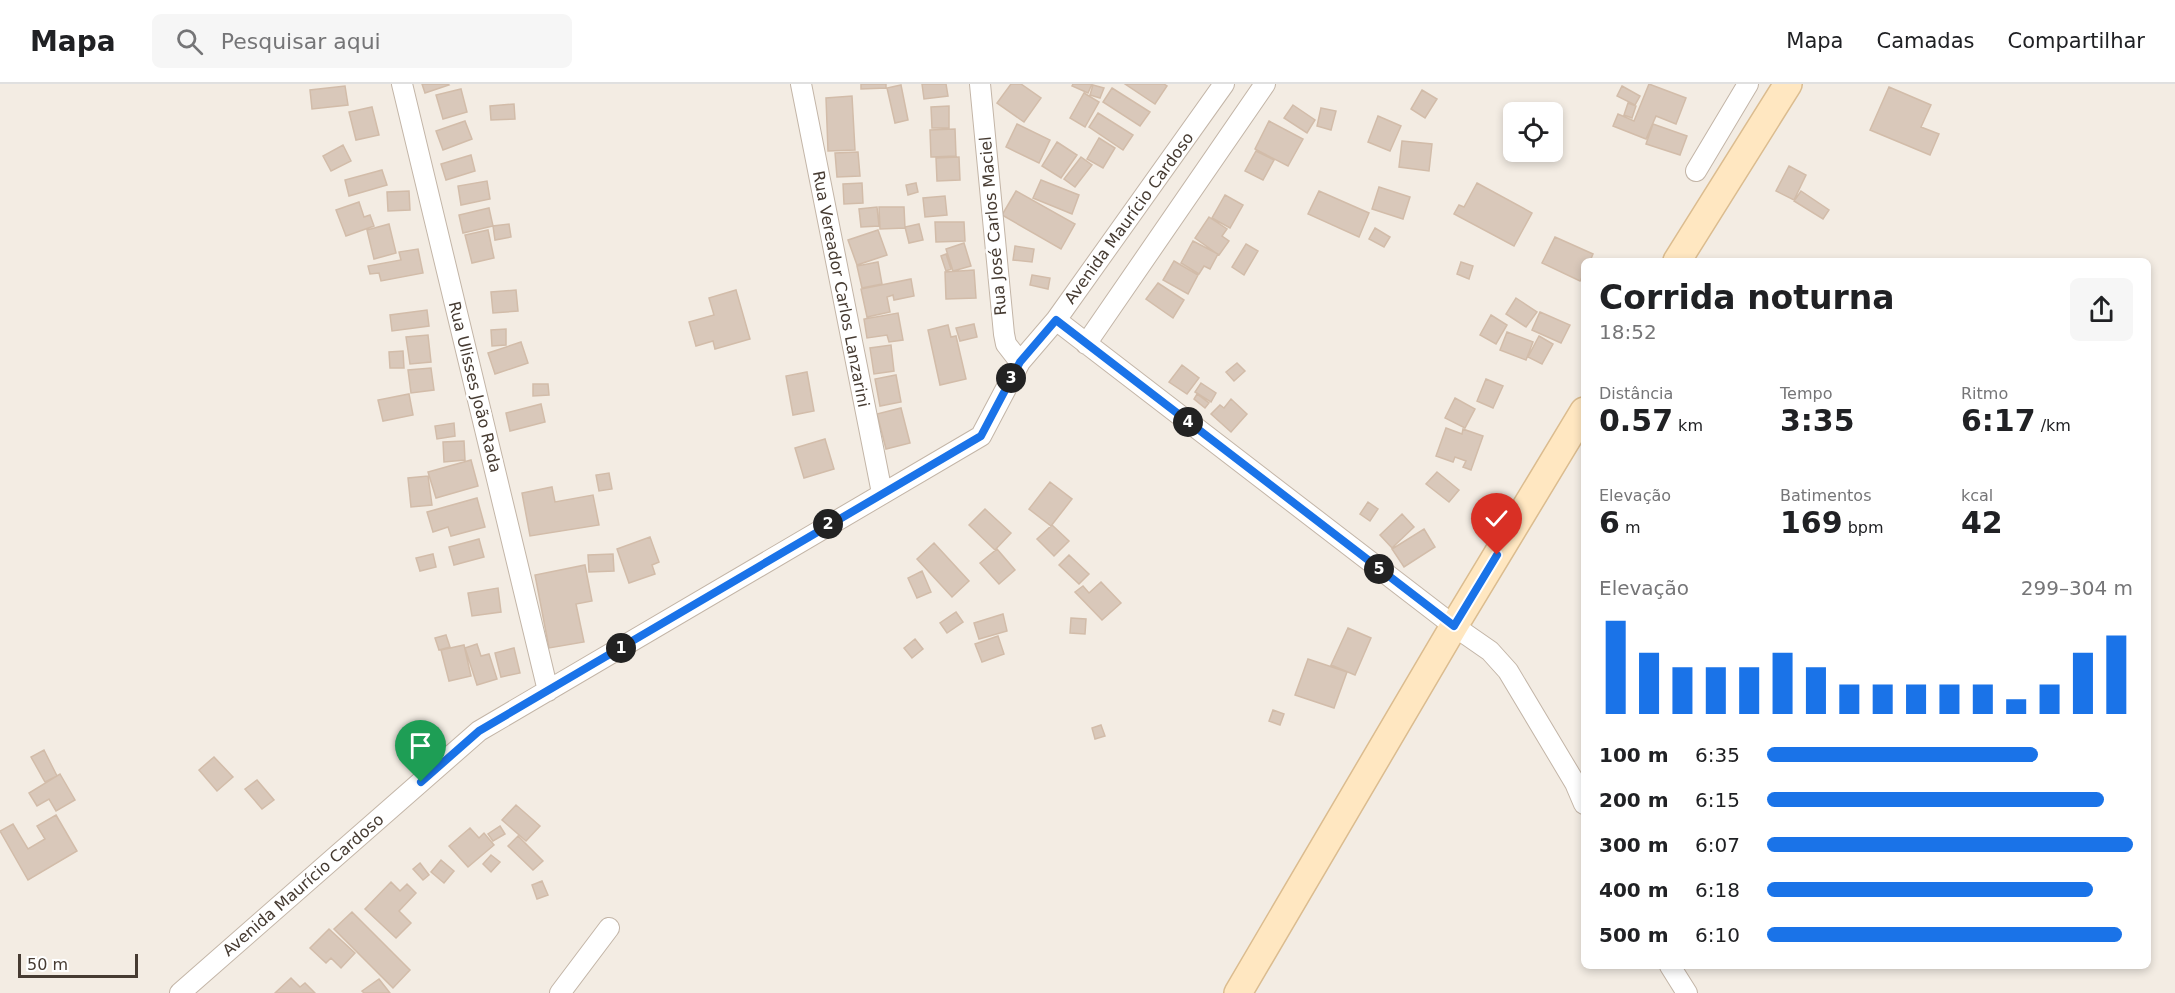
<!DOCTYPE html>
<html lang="pt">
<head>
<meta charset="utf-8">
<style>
	:root { --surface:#fff; --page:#f6f6f6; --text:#202124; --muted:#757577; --line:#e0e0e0; --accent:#1a73e8 }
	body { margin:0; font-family:"DejaVu Sans",sans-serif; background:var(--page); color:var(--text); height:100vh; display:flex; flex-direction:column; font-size:22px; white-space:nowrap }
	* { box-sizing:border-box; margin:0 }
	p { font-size:20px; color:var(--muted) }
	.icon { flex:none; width:33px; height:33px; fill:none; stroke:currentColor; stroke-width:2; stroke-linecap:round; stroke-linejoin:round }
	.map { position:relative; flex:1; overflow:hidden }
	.drawer { position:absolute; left:1581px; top:174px; width:570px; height:711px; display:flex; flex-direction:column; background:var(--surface); border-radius:9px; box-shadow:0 3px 9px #0003 }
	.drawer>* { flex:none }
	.tools { position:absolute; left:1503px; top:18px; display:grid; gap:12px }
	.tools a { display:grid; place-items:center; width:60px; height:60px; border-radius:9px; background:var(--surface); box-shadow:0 3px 9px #0003; font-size:30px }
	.scale { position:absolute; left:18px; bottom:15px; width:120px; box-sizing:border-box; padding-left:6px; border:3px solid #463b32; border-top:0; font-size:16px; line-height:21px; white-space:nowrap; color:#463b32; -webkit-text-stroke:4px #fff; paint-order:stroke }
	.pin { position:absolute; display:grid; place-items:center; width:51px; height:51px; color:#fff; margin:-62px -26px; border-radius:50% 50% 50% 0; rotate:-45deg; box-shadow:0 0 6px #0007 }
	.pin .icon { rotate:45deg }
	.km { position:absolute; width:30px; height:30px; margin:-15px; border-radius:50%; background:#222; color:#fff; font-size:16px; line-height:30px; text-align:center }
	.round { display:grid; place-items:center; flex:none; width:63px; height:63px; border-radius:9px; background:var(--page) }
	.head { display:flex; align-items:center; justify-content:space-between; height:102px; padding:0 18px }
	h1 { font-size:33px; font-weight:700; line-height:45px }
	.figures { display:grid; grid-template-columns:repeat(3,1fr); gap:9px; height:102px; padding:6px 18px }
	.figures div { display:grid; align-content:center }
	.figures b { font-size:30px; font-weight:700 }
	.figures small { font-size:16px; font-weight:400 }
	.figures p { font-size:16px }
	.chart { height:168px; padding:12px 18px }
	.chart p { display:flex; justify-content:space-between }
	.chart svg { width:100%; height:108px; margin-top:6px; stroke:var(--accent); stroke-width:6 }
	ul { padding:0 18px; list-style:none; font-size:20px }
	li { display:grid; grid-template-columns:96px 72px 1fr; align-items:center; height:45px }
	li i { height:15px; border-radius:8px; background:var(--accent) }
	header { display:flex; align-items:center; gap:36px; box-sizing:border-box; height:84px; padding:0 30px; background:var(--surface); border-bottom:2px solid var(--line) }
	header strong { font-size:28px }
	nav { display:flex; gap:33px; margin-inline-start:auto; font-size:21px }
	.search { width:420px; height:54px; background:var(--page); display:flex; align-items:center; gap:15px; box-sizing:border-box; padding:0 21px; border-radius:9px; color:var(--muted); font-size:22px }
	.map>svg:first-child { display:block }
	.building { fill:#d9c8ba; stroke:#d2bca9; stroke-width:1.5 }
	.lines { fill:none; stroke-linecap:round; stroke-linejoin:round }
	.street-casing { stroke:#c3b5a7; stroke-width:22 }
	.secondary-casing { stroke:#dbbc8f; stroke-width:30 }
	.street { stroke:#fff; stroke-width:20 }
	.secondary { stroke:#ffe7c1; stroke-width:27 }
	.route-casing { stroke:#fff; stroke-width:12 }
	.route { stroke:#1a73e8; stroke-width:8 }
	.labels { text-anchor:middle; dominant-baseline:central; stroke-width:5; stroke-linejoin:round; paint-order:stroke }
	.street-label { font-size:16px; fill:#463b32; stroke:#fff }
</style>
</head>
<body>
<header>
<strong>Mapa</strong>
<div class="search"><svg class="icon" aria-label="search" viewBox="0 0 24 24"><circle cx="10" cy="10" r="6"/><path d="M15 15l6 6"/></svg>Pesquisar aqui</div>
<nav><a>Mapa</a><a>Camadas</a><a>Compartilhar</a></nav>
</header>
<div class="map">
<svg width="2175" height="909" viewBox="0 0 2175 909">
	<rect width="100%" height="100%" fill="#f3ece3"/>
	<!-- building -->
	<path class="building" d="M422 0H448L449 1 425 9Z
		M861 0H886V4L861 5Z
		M922 0H946L948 12 924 15Z
		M1011 0H1021L1041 14 1024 38 997 19Z
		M1073 0H1092L1088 9 1072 2Z
		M1125 0H1164L1167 2 1155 20Z
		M1649 0 1686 14 1676 40 1656 32 1646 55 1613 42 1618 30 1634 37Z
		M901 1 908 36 895 39 887 4Z
		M1093 1 1104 4 1100 14 1090 11Z
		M345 2 348 21 312 25 310 6Z
		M1622 2 1640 12 1635 21 1617 12Z
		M1889 3 1931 21 1921 43 1939 50 1930 71 1870 46Z
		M1112 4 1150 28 1140 42 1103 18Z
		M461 5 467 28 443 35 436 11Z
		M1422 6 1437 15 1425 34 1411 25Z
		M1084 9 1099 18 1085 43 1070 34Z
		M852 12 855 66 828 67 826 14Z
		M1628 19 1636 22 1632 34 1624 31Z
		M514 20 515 35 491 36 490 22Z
		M1293 21 1315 36 1307 49 1284 34Z
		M949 22V44H932L931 23Z
		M372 23 379 51 356 56 349 28Z
		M1321 24 1336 27 1331 46 1317 42Z
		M1098 29 1133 51 1123 66 1089 43Z
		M1378 32 1401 42 1390 67 1368 58Z
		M465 37 472 55 443 66 436 47Z
		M1269 37 1303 55 1288 82 1255 65Z
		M1017 40 1050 56 1039 79 1006 63Z
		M1653 40 1687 52 1680 71 1646 60Z
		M955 45 956 72 931 73 930 46Z
		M1099 54 1115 64 1103 84 1087 75Z
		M1402 57 1432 60 1429 87 1399 83Z
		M1057 58 1077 71 1061 94 1042 82Z
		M343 61 351 77 331 87 323 72Z
		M1256 67 1274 76 1263 96 1245 87Z
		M858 68 860 92 837 93 835 69Z
		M471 71 475 87 446 96 441 80Z
		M959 73 960 96 937 97 936 74Z
		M1081 73 1092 81 1075 103 1064 95Z
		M1789 82 1806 91 1794 116 1776 107Z
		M382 86 387 101 349 112 345 96Z
		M1041 96 1079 111 1072 130 1033 114Z
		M487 97 490 115 461 121 458 102Z
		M862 99 863 119 844 120 843 100Z
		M916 99 918 108 908 111 906 101Z
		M1477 99 1532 129 1514 162 1454 130 1459 121 1464 123Z
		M1379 103 1410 113 1403 135 1372 125Z
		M409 107 410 126 388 127 387 108Z
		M1016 107 1075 140 1061 165 1002 131Z
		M1319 107 1369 129 1359 153 1308 130Z
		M1801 107 1829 126 1823 135 1794 117Z
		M1225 111 1243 121 1230 144 1212 134Z
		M945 112 947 131 925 133 923 114Z
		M359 118 364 133 370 131 374 142 346 152 336 126Z
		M877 123 879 142 861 143 859 125Z
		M879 123H904L905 144 880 145Z
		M489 124 493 142 463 149 459 131Z
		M1209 133 1227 145 1222 152 1229 157 1219 171 1195 154Z
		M935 138H964L965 157 936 158Z
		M389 140 396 169 374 175 367 146Z
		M509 140 511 153 495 156 493 142Z
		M919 140 923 156 909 159 905 143Z
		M1375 144 1390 153 1384 163 1369 155Z
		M488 146 494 174 472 179 465 151Z
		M878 146 887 171 857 181 848 156Z
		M1555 153 1593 170 1590 177H1584V189L1580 197 1542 179Z
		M1193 157 1218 170 1210 185 1204 182 1199 190 1181 179Z
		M964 159 971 182 953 187 946 165Z
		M1246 160 1258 167 1244 191 1232 183Z
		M1015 162 1034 165 1032 178 1013 176Z
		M418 165 423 189 381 197 379 189 370 190 368 182 401 176 399 168Z
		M946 170 951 185 946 187 941 172Z
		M1174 177 1198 191 1188 210 1163 196Z
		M878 178 882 200 862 204 857 182Z
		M1461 178 1473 182 1469 195 1457 190Z
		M974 186 976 214 946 215 945 188Z
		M1032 191 1050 194 1048 205 1030 201Z
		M911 195 914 212 894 216 893 211 887 213 890 228 867 233 861 205Z
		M1158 199 1184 216 1173 234 1146 215Z
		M516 206 518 227 493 229 491 208Z
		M736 206 750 255 715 265 713 257 696 262 689 238 714 231 709 214Z
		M1516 214 1537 228 1526 243 1506 230Z
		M427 226 429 242 392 247 390 231Z
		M1540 228 1570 241 1561 259 1532 246Z
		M898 229 903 256 889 258 887 251 867 254 864 235Z
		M1491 231 1507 241 1496 260 1480 251Z
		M974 240 977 253 960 257 956 244Z
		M948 241 951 253 956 252 966 295 940 301 928 246Z
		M506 245V261L492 262 491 246Z
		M1507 248 1533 258 1526 276 1500 266Z
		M428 251 431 278 410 280 406 253Z
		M1539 252 1553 260 1542 280 1528 273Z
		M521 258 528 279 495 290 488 269Z
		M891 261 894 287 874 290 870 264Z
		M403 267 404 284H390L389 268Z
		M1237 279 1245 287 1234 297 1226 288Z
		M1182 281 1199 294 1187 310 1169 298Z
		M431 284 434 306 411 309 408 286Z
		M807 288 814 327 793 331 786 292Z
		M896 291 901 318 880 322 875 295Z
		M1486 295 1503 302 1493 324 1477 317Z
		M1201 299 1216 309 1211 318 1195 308Z
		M533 300H548L549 311 533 312Z
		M409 310 413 331 383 337 378 316Z
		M1197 310 1209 319 1205 324 1194 315Z
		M1455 314 1475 325 1465 344 1445 334Z
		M1231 315 1247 330 1231 348 1211 330 1220 321 1224 324Z
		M541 320 545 338 510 347 506 329Z
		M901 324 910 359 886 365 877 330Z
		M454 339 455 352 437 355 435 342Z
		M1446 344 1462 350 1463 345 1483 352 1471 386 1463 383 1466 377 1455 373 1453 378 1436 372Z
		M825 355 834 385 804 394 795 364Z
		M464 357 465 376 444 378 443 358Z
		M471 376 478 402 436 414 428 388Z
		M1437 388 1459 406 1449 418 1426 400Z
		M609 389 612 405 599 407 596 391Z
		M428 392 432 421 411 423 408 394Z
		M1050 398 1072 415 1051 442 1029 425Z
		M552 403 555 418 593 411 599 441 530 452 522 409Z
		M477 414 485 443 451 452 448 443 433 448 427 428Z
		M1368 418 1378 425 1370 437 1360 430Z
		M985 425 1011 449 995 466 969 441Z
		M1402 430 1414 443 1392 464 1380 451Z
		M1052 441 1069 457 1054 472 1037 455Z
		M1424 445 1435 463 1404 483 1392 465Z
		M650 453 659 478 652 481 655 490 629 499 617 465Z
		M479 455 484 473 454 481 449 463Z
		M934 459 969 497 952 513 917 475Z
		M997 465 1015 486 999 500 980 479Z
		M433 470 436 483 420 487 416 474Z
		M613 470 614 487 589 488 588 471Z
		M1069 471 1089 490 1079 500 1059 481Z
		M585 481 592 517 576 520 584 558 549 564 535 491Z
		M922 487 931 508 917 514 908 494Z
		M1101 498 1121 519 1102 536 1075 508 1083 502 1089 509Z
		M498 504 501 528 472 532 468 509Z
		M956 528 963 538 947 549 940 539Z
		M1003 530 1007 547 979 555 974 539Z
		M1071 534 1086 535 1085 550 1070 549Z
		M1348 544 1371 554 1355 591 1331 581Z
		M446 551 450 563 439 566 435 554Z
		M998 552 1004 570 982 578 975 560Z
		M915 555 923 565 912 574 904 564Z
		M477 560 481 572 489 570 497 595 477 601 465 564Z
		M464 561 471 592 449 597 441 566Z
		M514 564 520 589 501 593 495 569Z
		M1308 575 1347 588 1334 624 1295 611Z
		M1273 626 1284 630 1280 641 1269 637Z
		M1101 641 1105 652 1095 655 1092 644Z
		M44 666 57 692 45 698 31 673Z
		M214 673 233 693 217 707 199 686Z
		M60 690 75 716 56 727 49 715 37 722 29 709Z
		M257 696 274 716 262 725 245 705Z
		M516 721 540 742 526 757 502 736Z
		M56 731 77 767 28 796 0 747 13 740 28 765 45 755 37 742Z
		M500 742 505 750 493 757 488 750Z
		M470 744 479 754 484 749 494 761 468 783 449 762Z
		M518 752 543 777 533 786 508 762Z
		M491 771 500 778 491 788 483 780Z
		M441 776 454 787 444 799 431 788Z
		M420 779 429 791 423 796 413 785Z
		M542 797 548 811 537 815 532 801Z
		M391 798 400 807 407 800 416 809 399 827 411 839 396 854 365 825Z
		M352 828 410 886 393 904 334 845Z
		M329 845 355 869 341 884 331 874 326 879 310 864Z
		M291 894 300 903 305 899 315 909H275Z
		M379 895 390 909H364L362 907Z"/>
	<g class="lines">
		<defs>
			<path id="street" d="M402 0 548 607
				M801 0 882 409
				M980 0 1004 250 1006 260 1020 278
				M1696 87 1748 0
				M1056 236 1454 542 1490 567 1508 587 1575 699 1584 720
				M1086 260 1265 0
				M1670 882 1687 909
				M180 909 479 647 981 352 1020 278 1056 236 1224 0
				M560 909 609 844"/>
			<path id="secondary" d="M1677 177 1788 0
				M1238 909 1454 542 1584 327"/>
		</defs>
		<!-- street casing -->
		<use href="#street" class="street-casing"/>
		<!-- secondary casing -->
		<use href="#secondary" class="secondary-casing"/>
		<!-- street -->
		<use href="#street" class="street"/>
		<!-- secondary -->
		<use href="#secondary" class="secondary"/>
	</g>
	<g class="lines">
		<defs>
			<path id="route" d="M421 698 479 647 981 352 1020 278 1056 236 1454 542 1497 471"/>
		</defs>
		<!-- route casing -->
		<use href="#route" class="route-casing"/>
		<!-- route -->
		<use href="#route" class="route"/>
	</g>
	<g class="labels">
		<!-- street labels -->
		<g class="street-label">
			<text transform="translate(1129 134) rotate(-54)">Avenida Maurício Cardoso</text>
			<text transform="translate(993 142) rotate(-95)">Rua José Carlos Maciel</text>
			<text transform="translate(841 205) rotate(79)">Rua Vereador Carlos Lanzarini</text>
			<text transform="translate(475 303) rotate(76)">Rua Ulisses João Rada</text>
			<text transform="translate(303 801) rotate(-41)">Avenida Maurício Cardoso</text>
		</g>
	</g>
</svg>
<div class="tools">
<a><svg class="icon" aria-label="locate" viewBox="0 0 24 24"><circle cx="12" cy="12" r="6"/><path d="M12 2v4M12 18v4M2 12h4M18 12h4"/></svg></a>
</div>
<div class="scale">50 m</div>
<div class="pin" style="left:421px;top:698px;background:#1e9e55"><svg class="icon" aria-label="arrive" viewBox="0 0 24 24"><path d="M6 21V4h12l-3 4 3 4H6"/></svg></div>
<div class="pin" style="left:1497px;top:471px;background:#d93025"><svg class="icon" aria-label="check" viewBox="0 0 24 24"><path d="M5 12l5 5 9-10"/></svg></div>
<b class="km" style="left:621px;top:564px">1</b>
<b class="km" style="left:828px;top:440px">2</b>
<b class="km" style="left:1011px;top:294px">3</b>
<b class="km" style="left:1188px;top:338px">4</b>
<b class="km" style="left:1379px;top:485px">5</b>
<section class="drawer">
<div class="head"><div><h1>Corrida noturna</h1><p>18:52</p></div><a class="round"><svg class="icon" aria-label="share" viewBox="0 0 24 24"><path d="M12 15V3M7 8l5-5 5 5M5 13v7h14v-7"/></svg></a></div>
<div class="figures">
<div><p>Distância</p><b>0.57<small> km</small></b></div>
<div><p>Tempo</p><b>3:35</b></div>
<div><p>Ritmo</p><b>6:17<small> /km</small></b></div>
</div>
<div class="figures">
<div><p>Elevação</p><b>6<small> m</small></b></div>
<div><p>Batimentos</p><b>169<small> bpm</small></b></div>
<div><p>kcal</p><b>42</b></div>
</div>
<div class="chart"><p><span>Elevação</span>299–304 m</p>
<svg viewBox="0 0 160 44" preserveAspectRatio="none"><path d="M5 44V6M15 44V19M25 44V25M35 44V25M45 44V25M55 44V19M65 44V25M75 44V32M85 44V32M95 44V32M105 44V32M115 44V32M125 44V38M135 44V32M145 44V19M155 44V12"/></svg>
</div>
<ul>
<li><b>100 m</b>6:35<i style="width:74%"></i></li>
<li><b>200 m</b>6:15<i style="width:92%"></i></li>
<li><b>300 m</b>6:07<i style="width:100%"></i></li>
<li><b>400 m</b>6:18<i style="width:89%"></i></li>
<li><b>500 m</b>6:10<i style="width:97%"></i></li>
</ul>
</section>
</div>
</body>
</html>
